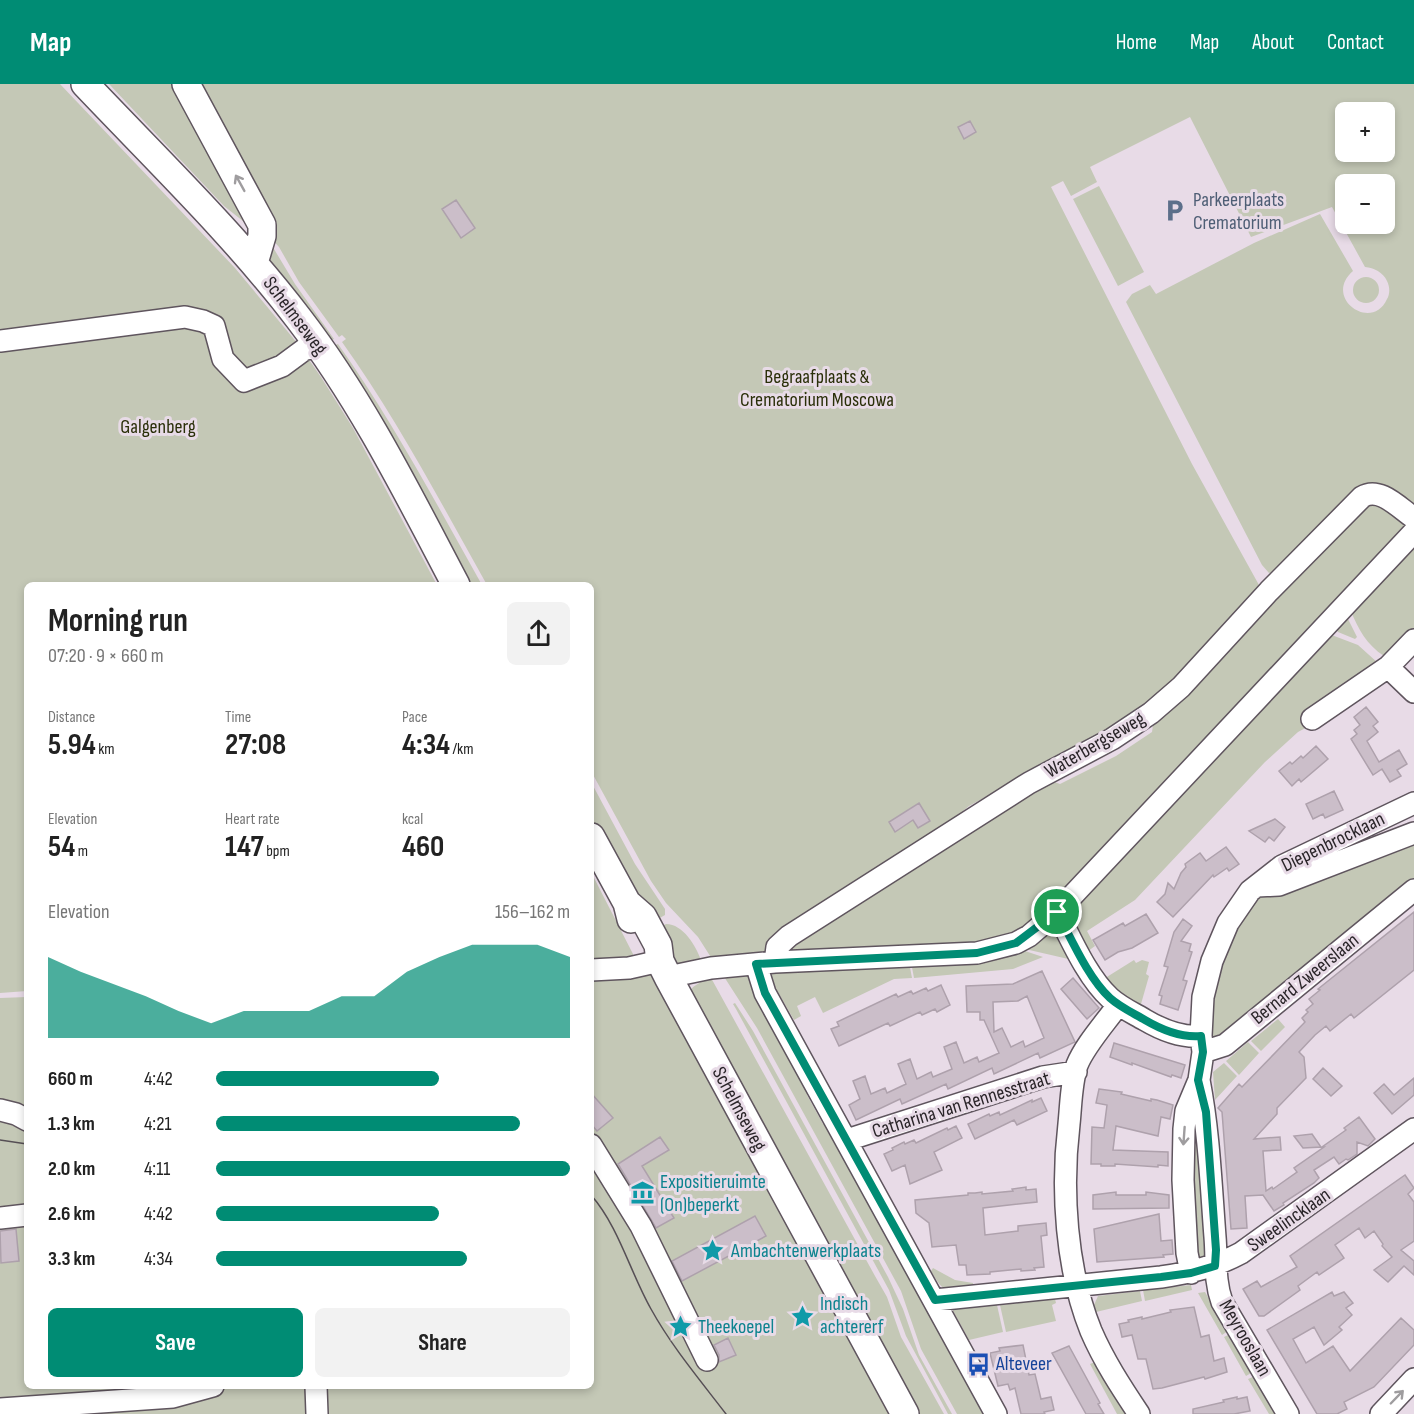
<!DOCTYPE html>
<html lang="en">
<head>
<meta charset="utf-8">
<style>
	:root { --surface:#fff; --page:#f2f2f2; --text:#222; --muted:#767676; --accent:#008c74 }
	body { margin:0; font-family:"Sofia Sans Condensed",sans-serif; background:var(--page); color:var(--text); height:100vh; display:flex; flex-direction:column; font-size:22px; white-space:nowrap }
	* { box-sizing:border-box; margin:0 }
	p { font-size:20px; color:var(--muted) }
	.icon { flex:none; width:33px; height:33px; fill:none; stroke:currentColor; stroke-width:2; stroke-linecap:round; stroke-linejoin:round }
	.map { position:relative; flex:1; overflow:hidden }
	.panel { position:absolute; left:24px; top:498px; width:570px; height:807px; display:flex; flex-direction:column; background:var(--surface); border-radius:9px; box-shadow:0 3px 9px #0003 }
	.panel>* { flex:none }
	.buttons { position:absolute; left:1335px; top:18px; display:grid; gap:12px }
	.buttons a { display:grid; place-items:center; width:60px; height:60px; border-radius:9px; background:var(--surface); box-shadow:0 3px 9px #0003; font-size:30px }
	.pin { position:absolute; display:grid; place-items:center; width:51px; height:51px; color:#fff; margin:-26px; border:3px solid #fff; border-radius:50%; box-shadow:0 2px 6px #0007 }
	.round { display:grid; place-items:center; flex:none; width:63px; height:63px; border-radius:9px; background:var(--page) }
	.head { display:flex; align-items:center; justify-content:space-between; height:102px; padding:0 24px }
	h1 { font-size:33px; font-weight:700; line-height:45px }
	.metrics { display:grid; grid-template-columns:repeat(3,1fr); gap:9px; height:102px; padding:6px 24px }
	.metrics div { display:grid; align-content:center }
	.metrics b { font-size:30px; font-weight:700 }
	.metrics small { font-size:16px; font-weight:400 }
	.metrics p { font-size:16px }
	.chart { height:168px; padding:12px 24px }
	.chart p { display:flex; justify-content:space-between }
	.chart svg { width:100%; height:108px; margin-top:6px; fill:var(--accent); opacity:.7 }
	.action { display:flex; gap:12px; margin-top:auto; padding:12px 24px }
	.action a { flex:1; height:69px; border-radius:9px; background:var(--accent); color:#fff; font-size:24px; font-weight:700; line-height:69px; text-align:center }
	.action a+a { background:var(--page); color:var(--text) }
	ul { padding:0 24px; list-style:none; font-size:20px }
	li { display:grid; grid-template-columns:96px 72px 1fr; align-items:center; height:45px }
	li i { height:15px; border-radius:8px; background:var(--accent) }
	header { display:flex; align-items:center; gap:36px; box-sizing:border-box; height:84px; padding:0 30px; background:var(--accent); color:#fff }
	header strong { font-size:28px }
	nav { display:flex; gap:33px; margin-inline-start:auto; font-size:21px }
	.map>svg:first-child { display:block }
	.green { fill:#c4c8b6; fill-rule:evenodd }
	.building { fill:#cbbec9; stroke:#aea1ac; stroke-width:1.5; fill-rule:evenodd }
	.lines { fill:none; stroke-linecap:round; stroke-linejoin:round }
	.minor-casing { stroke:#5f555e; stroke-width:24 }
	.major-casing { stroke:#5f555e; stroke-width:30 }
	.minor { stroke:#fff; stroke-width:21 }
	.major { stroke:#fff; stroke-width:27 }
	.tram { stroke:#564f55; stroke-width:1.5 }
	.oneway { stroke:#9f9d9f }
	.route-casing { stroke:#fff; stroke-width:12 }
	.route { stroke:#008c74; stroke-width:8 }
	.labels { text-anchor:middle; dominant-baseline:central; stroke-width:6; stroke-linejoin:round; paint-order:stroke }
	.service-label { font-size:20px; fill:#4e5e75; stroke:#e8dbe7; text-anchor:start }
	.street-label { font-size:20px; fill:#2a2529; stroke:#e8dbe7 }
	.park-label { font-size:20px; fill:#2a2f09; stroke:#e8dbe7 }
	.culture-label { font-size:20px; fill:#0d838f; stroke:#e8dbe7; text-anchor:start }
	.transit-label { font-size:20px; fill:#164399; stroke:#e8dbe7; text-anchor:start }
</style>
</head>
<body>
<header>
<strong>Map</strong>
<nav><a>Home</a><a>Map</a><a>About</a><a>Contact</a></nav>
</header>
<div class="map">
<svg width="1414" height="1330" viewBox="0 0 1414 1330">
	<rect width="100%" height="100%" fill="#e8dbe7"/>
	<!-- green -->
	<path class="green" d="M0 0H60L235 184 298 260 321 293 353 344 437 501H27V907L0 909Z
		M109 0H180L253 145 224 122Z
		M192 0H1414V427L1384 407 1282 487 1269 489 1262 481 1126 218 1132 210 1150 201 1156 210 1254 159 1320 130 1353 187C1322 214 1372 249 1387 215 1390 210 1390 203 1387 197 1383 188 1374 184 1365 183L1332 123 1251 153 1190 33 1090 83 1097 98 1071 112 1063 97 1051 103 1192 380 1259 501 1260 507 1149 624 969 722 963 727V729L769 868 712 875 698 853 666 819 651 797 591 687V501H487C441 419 397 335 342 258L346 255 342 251 339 253 299 198 279 163 269 152ZM1346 28H1384V68H1346ZM1346 100H1384V140H1346Z
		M1099 102 1144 188 1118 202 1073 115Z
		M271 160 295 200 334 255 329 257 266 174Z
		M1353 206a13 13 0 1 1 26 0a13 13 0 1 1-26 0Z
		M338 260C392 336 436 419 482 501H464L333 262Z
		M1370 415 1408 441 1050 825 1008 856 791 872 785 863 1046 695 1060 700 1116 672 1152 648 1154 634Z
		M1414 458V551L1384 572C1367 561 1358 545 1351 527Z
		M1347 533 1357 553 1355 555 1338 548 1336 545Z
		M1329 550 1358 561 1378 579 1315 639 1298 648 1265 678 1135 816 1087 847 1095 862 1084 870 1063 833Z
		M591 698 635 780 665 825V831L651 839 624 796 591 737Z
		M1414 752V799L1213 958 1207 947 1218 878 1251 814Z
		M591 788 633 870V875L591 881Z
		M1059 836 1077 877 1025 865Z
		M666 840C683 840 696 862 701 876L680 881 675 879 655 846Z
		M1019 865 1043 873 1013 885 914 894 911 878Z
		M1134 876 1136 879 1142 876 1149 878 1146 890 1149 892 1139 927 1102 896Z
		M909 878 912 894 894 895 823 929 815 913 797 922 801 932 794 936 768 891 770 888Z
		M721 888 746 889 752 895 811 1008 807 1011 823 1040 827 1039 935 1230 930 1233 952 1273 957 1270 989 1330H957L921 1265 901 1207 757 944Z
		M656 889 898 1330H0V914L27 913V1302H591V890Z
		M710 892 875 1192 887 1213 901 1253 944 1330H913L689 909 693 903Z
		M735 919 753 947 888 1193 903 1225 919 1271 952 1330H948L906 1252 889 1206 736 925 733 920Z
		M1278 935 1285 943 1261 967 1251 957Z
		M1248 958 1259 969 1239 991 1226 977Z
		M1224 979 1237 992 1215 1016 1213 988Z
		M1196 1023 1209 1171 1202 1175 1195 1171 1188 1097Z
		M933 1184 955 1196 973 1199 974 1206C947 1206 945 1212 931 1187Z
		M1191 1201 1192 1206 1145 1217 1143 1206Z
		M1140 1207 1142 1217 1096 1228 1094 1221 1098 1212Z
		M1205 1208 1228 1247 1222 1251 1198 1209Z
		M1055 1215 1056 1219 1052 1221 1056 1237 1006 1248 1000 1221Z
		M977 1218 978 1223 997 1221 1003 1248 969 1256 952 1225 953 1224Z
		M1230 1250 1253 1288 1246 1292 1224 1253Z
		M1095 1278 1127 1330H1117L1090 1280Z
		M1255 1292 1277 1330H1269L1248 1295Z"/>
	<!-- building -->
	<path class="building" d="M970 37 976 48 964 55 958 43Z
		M456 116 475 144 461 154 442 125Z
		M1366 623 1378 638 1373 642 1378 648 1367 657 1379 678 1399 666 1407 680 1397 686 1401 692 1390 698 1382 685 1373 691 1351 655 1357 650 1354 646 1360 641 1354 633Z
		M1316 662 1328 675 1301 698 1299 695 1292 702 1279 687 1290 678 1292 680 1301 672 1303 674Z
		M1334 707 1343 726 1325 734 1323 730 1313 735 1306 720Z
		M919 719 930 737 918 744 913 736 895 748 889 738Z
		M1275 735 1285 743 1274 757 1269 753 1265 758 1249 747Z
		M1226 763 1239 780 1229 787 1227 784 1214 793 1213 791 1173 833 1157 818 1165 810 1168 799 1174 805 1181 789 1186 783 1185 780 1200 769 1206 777Z
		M1414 828V886L1354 934 1351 930 1330 947 1326 942 1315 951 1299 968 1304 973 1306 994 1277 1024V1030L1254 1055 1280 1053 1281 1066 1263 1067 1266 1107 1272 1103 1273 1105 1297 1088 1294 1084 1324 1063H1322L1346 1046 1344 1044 1359 1033 1375 1055 1368 1062 1357 1058V1070L1348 1076 1346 1075 1339 1080 1334 1073 1314 1086 1319 1094 1314 1099 1283 1119 1284 1121 1274 1127 1263 1111 1245 1112 1247 1144 1231 1145 1222 1028 1218 1024 1239 1000 1242 1003 1305 938 1302 934 1308 928 1306 926 1313 920 1309 915 1320 906 1318 905Z
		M1146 830 1158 849 1132 864 1118 868 1105 876 1093 856 1123 839 1125 842Z
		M1183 835 1192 842 1181 857 1191 860 1189 867 1192 868 1183 896 1187 897 1178 926 1160 920 1162 912 1159 911 1168 883 1164 882 1174 848Z
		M1042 887 1075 958 1040 974 1038 969 994 990 992 984 948 1005 946 1000 902 1020 900 1015 856 1036 849 1021 860 1015 853 997 865 992 871 1010 885 1004 887 1009 906 1000 898 980 910 975 917 995 931 988 933 993 952 985 944 963 956 958 964 979 977 973 979 978 999 969 984 936H980V928H967L966 902 1013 900ZM1027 912 1044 954 1025 963 1023 957 1011 963 1002 944 994 948 993 918 1018 917Z
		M1073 894 1099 924 1087 935 1061 905Z
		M941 901 950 921 937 928 935 925 922 931 920 928 890 942 888 939 839 962 831 945 839 942 837 938 896 910 898 913 911 907 913 910 926 904 928 907Z
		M1114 959 1185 981 1181 994 1172 991 1171 993 1132 979V981L1110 973Z
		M1323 984 1342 1002 1331 1012 1313 995Z
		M1414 994V1011L1392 1030 1374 1009 1384 1000 1394 1011Z
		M1099 1005 1122 1008 1121 1010 1151 1017V1015L1157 1016 1173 1021 1170 1035 1161 1033 1158 1052 1116 1042 1113 1066 1168 1068V1082L1158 1081V1083L1115 1080V1082H1101V1080H1091L1092 1043 1104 1044 1107 1021 1096 1019Z
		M591 1009 613 1034 597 1047 591 1040Z
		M1041 1014 1047 1027 1017 1041 1014 1036 975 1055 968 1040 989 1030 990 1032 999 1028 1000 1031 1032 1016V1018Z
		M956 1042 962 1054 934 1068 942 1086 910 1100 905 1081 892 1087 884 1070 893 1066 892 1064 904 1058 905 1060 914 1056 916 1059 947 1044 948 1046Z
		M1312 1050 1321 1063 1303 1064 1294 1052Z
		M660 1053 669 1066 642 1082 674 1134 656 1144 618 1080Z
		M1405 1091 1414 1104 1408 1110 1414 1118V1157L1401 1166 1414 1177V1191L1404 1182 1388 1198 1374 1186 1392 1173 1382 1162 1383 1160 1374 1147 1365 1154 1359 1144 1335 1161 1344 1174 1319 1191 1317 1188 1298 1202 1300 1206 1264 1232H1259L1243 1205 1257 1197 1261 1203 1297 1183 1290 1172Z
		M1026 1103V1106L1036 1105 1037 1118 983 1124 985 1151 1018 1147V1142L1046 1139 1047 1151 1041 1152 1044 1183 1034 1184 1035 1186 1021 1187V1185L990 1188V1190L967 1191 966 1181H959L956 1161 932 1163 929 1139 916 1129 915 1116 968 1111V1109H975L982 1108V1110L1013 1107 1012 1105Z
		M1116 1108V1111H1146V1108L1169 1111V1124L1093 1125V1111Z
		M1159 1130 1161 1157 1172 1156 1173 1170 1163 1171 1164 1173 1097 1178 1094 1145Z
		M755 1132 766 1152 682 1197 672 1177Z
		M16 1145 19 1177 1 1179 0 1147Z
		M1332 1208 1334 1212 1344 1208 1353 1219 1346 1224 1352 1231 1339 1243 1342 1246 1324 1261 1314 1243 1293 1255 1306 1279 1333 1262 1350 1287 1401 1234 1414 1246V1261L1374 1303 1344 1318 1347 1325 1337 1330H1317L1267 1246Z
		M1194 1223 1201 1253 1209 1251 1214 1277 1224 1274 1227 1288 1205 1295 1204 1293 1162 1304 1153 1305 1146 1275H1138L1132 1251 1122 1253 1119 1240 1129 1238 1128 1236 1142 1233V1235L1171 1228 1170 1226Z
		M728 1254 736 1271 719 1278V1271L714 1261Z
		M1023 1261 1029 1291 1035 1290 1041 1315 1051 1313 1054 1326 1044 1328 1045 1330H1021L1015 1304 1010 1306 1008 1300 998 1302 990 1269 1000 1267 999 1264Z
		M1069 1262 1100 1319 1098 1320 1104 1330H1086L1052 1269Z
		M1237 1313V1315L1247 1313 1250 1327 1234 1330H1193V1325L1224 1318 1223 1316Z"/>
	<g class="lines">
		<defs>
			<path id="minor" d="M0 257 185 233 203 237 214 242 223 275 244 297 282 282 305 265 320 263
				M1388 583 1414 608
				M1312 635 1388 583 1414 556
				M1257 802 1279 801 1414 749
				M1057 828C1071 855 1087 893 1110 914 1120 923 1133 929 1145 936 1162 946 1181 954 1201 952
				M775 878 777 863 789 852 1029 699 1112 655 1151 629 1181 603 1269 507 1362 413C1380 402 1399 424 1414 434
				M756 880 765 909 996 1330
				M591 886 629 884 660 877
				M668 893 711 884 775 878 977 869 1016 859 1029 852 1057 828 1414 448
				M1118 921C1106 938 1085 961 1077 981 1071 999 1071 1021 1069 1040 1061 1106 1066 1185 1091 1247 1104 1277 1121 1303 1139 1330
				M1203 968 1201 952 1203 913 1212 877 1228 839 1250 807 1282 782 1414 719
				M1199 996C1209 1048 1211 1101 1215 1153 1217 1176 1214 1196 1222 1218L1288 1330
				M0 1026 16 1030 27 1036
				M847 1056 1043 993 1076 988
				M591 1061 641 1142 707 1276
				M0 1134 27 1131
				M1191 1189 1187 1169 1183 1096 1184 1045 1186 1027 1199 996 1203 968 1225 961 1414 806
				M935 1216 1161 1193C1190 1189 1215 1183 1241 1169L1414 1045
				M316 1302 317 1330
				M0 1325 173 1313 213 1302
				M1381 1330 1414 1295"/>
			<path id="major" d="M85 0C158 77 235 151 299 235 362 317 408 410 456 501
				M186 0 262 141V152L254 179
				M591 753 627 819 631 835
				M627 819 643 833 658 861 660 877 668 893 905 1330"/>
		</defs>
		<!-- minor casing -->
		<use href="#minor" class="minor-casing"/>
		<!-- major casing -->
		<use href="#major" class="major-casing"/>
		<!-- minor -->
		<use href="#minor" class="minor"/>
		<!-- major -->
		<use href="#major" class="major"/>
		<!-- tram -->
		<path class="tram" d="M0 1056 27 1060
			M591 1111C619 1143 630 1188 651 1225 672 1263 700 1296 726 1330"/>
	</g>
	<!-- one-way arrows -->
	<defs><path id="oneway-shaft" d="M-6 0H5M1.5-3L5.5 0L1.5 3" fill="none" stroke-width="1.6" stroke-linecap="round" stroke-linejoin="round" transform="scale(1.5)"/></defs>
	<g class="oneway">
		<use href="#oneway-shaft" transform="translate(240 99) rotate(-119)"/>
		<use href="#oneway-shaft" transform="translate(1184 1052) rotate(94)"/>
		<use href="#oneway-shaft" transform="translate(1397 1313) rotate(-46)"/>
	</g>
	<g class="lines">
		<defs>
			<path id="route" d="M1057 828C1071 854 1088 894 1110 914 1120 923 1133 929 1145 936 1162 946 1181 954 1201 952L1203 968 1198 996 1206 1028 1216 1166 1215 1182 1191 1189 1161 1193 935 1216 765 909 756 880 977 869 1016 859Z"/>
		</defs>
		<!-- route casing -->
		<use href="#route" class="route-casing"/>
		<!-- route -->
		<use href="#route" class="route"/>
	</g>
	<!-- icons -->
	<defs>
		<symbol id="parking-bare" viewBox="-9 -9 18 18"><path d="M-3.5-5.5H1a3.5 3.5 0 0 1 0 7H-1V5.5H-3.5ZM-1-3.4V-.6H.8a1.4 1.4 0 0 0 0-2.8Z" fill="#5c6f8a" stroke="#e8dbe7" stroke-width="2.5" paint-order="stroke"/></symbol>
		<symbol id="museum-bare" viewBox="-9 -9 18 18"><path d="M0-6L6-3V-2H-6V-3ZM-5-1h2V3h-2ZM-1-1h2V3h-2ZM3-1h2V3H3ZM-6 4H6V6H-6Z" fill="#0f9aa8" stroke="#e8dbe7" stroke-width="2.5" paint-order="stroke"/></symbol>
		<symbol id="sight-bare" viewBox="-9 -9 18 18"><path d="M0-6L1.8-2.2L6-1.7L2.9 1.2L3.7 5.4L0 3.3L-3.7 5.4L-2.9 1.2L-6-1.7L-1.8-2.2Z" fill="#0f9aa8" stroke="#e8dbe7" stroke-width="2.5" paint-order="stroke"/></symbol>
		<symbol id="bus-bare" viewBox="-9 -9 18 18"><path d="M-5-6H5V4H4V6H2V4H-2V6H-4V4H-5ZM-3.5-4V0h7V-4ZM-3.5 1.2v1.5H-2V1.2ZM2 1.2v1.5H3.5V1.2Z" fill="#1a4fb4" stroke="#e8dbe7" stroke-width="2.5" paint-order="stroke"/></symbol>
	</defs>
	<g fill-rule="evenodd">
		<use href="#parking-bare" x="1158" y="110" width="33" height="33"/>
		<use href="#museum-bare" x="626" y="1092" width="33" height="33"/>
		<use href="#sight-bare" x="696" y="1150" width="33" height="33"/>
		<use href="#sight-bare" x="786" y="1216" width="33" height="33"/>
		<use href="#sight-bare" x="664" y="1226" width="33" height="33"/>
		<use href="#bus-bare" x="962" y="1264" width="33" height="33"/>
	</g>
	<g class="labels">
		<!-- service labels -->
		<g class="service-label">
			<text x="1193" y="116">Parkeerplaats<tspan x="1193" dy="23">Crematorium</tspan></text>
		</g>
		<!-- street labels -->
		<g class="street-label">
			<text transform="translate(295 232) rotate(53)">Schelmseweg</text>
			<text transform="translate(1095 661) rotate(-30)">Waterbergseweg</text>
			<text transform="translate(1333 758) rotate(-26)">Diepenbrocklaan</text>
			<text transform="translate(1305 895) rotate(-39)">Bernard Zweerslaan</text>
			<text transform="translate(961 1021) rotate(-17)">Catharina van Rennesstraat</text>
			<text transform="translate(739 1025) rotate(62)">Schelmseweg</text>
			<text transform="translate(1289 1136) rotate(-35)">Sweelincklaan</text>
			<text transform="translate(1245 1254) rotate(60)">Meyrooslaan</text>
		</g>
		<!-- park labels -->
		<g class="park-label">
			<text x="817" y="293">Begraafplaats &amp;<tspan x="817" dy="23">Crematorium Moscowa</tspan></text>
			<text x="158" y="343">Galgenberg</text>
		</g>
		<!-- culture labels -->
		<g class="culture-label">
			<text x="660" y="1098">Expositieruimte<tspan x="660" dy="23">(On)beperkt</tspan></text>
			<text x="731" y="1167">Ambachtenwerkplaats</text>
			<text x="820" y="1220">Indisch<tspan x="820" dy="23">achtererf</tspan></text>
			<text x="698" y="1243">Theekoepel</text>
		</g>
		<!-- transit labels -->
		<g class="transit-label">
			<text x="996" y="1280">Alteveer</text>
		</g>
	</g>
</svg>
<div class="buttons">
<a>+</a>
<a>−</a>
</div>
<div class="pin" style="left:1057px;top:828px;background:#1e9e55"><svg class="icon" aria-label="arrive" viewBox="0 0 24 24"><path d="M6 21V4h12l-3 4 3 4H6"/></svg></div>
<section class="panel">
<div class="head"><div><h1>Morning run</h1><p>07:20 · 9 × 660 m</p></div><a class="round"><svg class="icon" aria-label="share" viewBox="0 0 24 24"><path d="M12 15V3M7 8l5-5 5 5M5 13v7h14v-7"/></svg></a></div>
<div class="metrics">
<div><p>Distance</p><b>5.94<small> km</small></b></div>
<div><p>Time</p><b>27:08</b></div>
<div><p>Pace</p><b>4:34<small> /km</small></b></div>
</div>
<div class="metrics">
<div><p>Elevation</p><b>54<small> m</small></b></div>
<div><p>Heart rate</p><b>147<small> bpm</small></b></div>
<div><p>kcal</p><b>460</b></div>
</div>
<div class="chart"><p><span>Elevation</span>156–162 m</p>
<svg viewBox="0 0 160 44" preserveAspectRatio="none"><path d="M0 44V11L10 17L20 22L30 27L40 33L50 38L60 33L70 33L80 33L90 27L100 27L110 17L120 11L130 6L140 6L150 6L160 11V44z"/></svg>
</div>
<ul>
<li><b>660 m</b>4:42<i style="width:63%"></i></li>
<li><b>1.3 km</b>4:21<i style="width:86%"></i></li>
<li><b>2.0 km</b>4:11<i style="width:100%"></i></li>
<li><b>2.6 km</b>4:42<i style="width:63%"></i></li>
<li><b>3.3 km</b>4:34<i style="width:71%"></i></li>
</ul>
<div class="action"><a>Save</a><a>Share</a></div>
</section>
</div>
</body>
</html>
